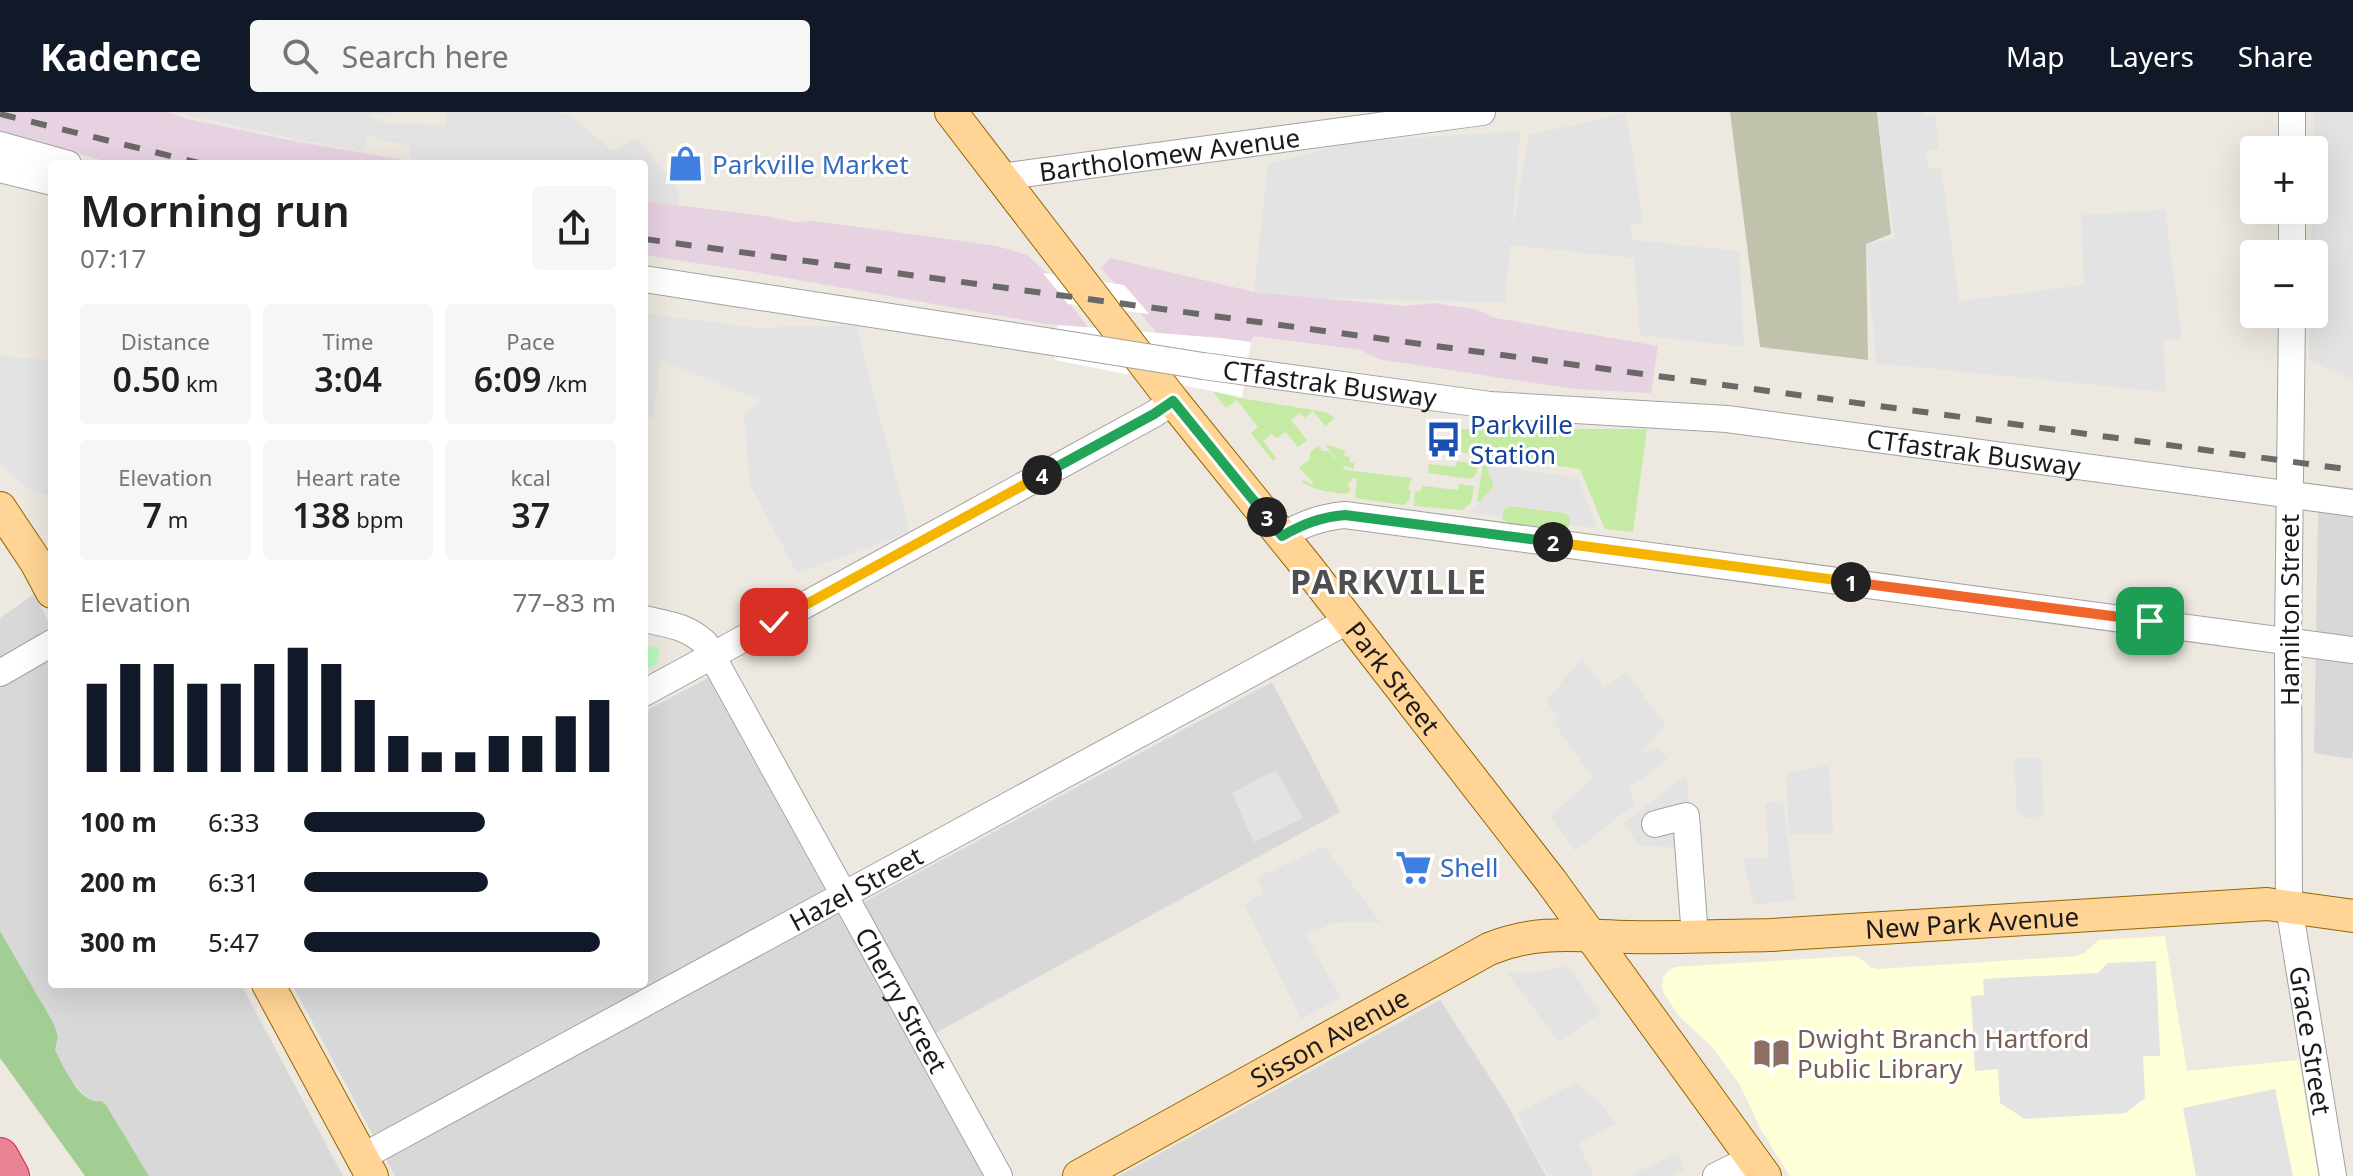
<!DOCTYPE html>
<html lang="en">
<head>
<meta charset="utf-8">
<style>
	:root { --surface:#fff; --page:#f6f6f6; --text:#202124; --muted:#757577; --accent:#111827 }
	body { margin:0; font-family:"Noto Sans",sans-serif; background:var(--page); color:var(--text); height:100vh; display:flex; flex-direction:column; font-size:30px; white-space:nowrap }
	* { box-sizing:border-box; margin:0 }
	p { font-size:26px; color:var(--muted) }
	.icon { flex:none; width:44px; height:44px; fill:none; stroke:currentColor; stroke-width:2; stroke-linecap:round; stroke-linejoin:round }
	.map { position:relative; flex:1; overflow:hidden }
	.panel { position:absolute; left:48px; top:48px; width:600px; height:828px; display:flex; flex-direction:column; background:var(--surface); border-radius:8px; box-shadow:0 8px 32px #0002 }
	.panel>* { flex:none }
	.buttons { position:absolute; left:2240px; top:24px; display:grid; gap:16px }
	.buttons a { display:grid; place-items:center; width:88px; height:88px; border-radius:8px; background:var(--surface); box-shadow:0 8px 32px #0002; font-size:40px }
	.pin { position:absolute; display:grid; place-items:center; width:68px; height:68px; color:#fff; margin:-34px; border-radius:16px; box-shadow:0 4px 12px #0006 }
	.km { position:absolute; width:40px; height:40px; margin:-20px; border-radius:50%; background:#222; color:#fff; font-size:22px; line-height:40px; text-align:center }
	.round { display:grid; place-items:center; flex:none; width:84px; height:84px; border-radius:8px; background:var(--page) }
	.summary { display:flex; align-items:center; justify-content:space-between; height:136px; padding:0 32px }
	h1 { font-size:44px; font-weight:600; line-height:60px }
	.figures { display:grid; grid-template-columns:repeat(3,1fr); gap:12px; height:136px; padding:8px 32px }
	.figures div { display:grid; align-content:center; border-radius:8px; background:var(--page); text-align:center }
	.figures b { font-size:34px; font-weight:600 }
	.figures small { font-size:22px; font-weight:400 }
	.figures p { font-size:22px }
	.chart { height:224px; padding:16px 32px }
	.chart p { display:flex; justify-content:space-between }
	.chart svg { width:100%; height:144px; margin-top:8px; stroke:var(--accent); stroke-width:6 }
	ul { padding:0 32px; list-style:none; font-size:26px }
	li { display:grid; grid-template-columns:128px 96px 1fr; align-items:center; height:60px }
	li i { height:20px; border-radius:10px; background:var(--accent) }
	header { display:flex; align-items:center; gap:48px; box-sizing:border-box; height:112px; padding:0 40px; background:var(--accent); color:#fff }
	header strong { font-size:38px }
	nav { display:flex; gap:44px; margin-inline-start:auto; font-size:28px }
	.search { width:560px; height:72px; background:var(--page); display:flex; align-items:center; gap:20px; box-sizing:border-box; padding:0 28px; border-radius:8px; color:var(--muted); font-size:30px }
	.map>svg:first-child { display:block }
	.residential { fill:#d9d8d8 }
	.industrial { fill:#e7d2e2 }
	.education { fill:#feffd7 }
	.construction { fill:#c1c2ab }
	.grass { fill:#c4eaa3 }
	.forest { fill:#a2ce93 }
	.park { fill:#bafbc1 }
	.parking { fill:#e3e3e3 }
	.pier { fill:#fff }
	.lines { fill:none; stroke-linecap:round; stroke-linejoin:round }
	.minor-casing { stroke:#a2a2a2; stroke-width:28 }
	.major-casing { stroke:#926700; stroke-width:34 }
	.highway-casing { stroke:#da1e58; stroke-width:38 }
	.minor { stroke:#fff; stroke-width:26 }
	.major { stroke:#ffd494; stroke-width:32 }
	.highway { stroke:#e88493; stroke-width:36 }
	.rail { stroke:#696969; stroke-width:6; stroke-dasharray:16 16; stroke-linecap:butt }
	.minor-bridge-casing { stroke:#a2a2a2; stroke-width:28; stroke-linecap:butt }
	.minor-bridge { stroke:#fff; stroke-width:26 }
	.split-1-casing { stroke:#fff; stroke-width:16 }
	.split-2-casing { stroke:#fff; stroke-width:16 }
	.split-3-casing { stroke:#fff; stroke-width:16 }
	.split-4-casing { stroke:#fff; stroke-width:16 }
	.split-5-casing { stroke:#fff; stroke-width:16 }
	.split-1 { stroke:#f0652b; stroke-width:10 }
	.split-2 { stroke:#f5b400; stroke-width:10 }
	.split-3 { stroke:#22a559; stroke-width:10 }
	.split-4 { stroke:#22a559; stroke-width:10 }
	.split-5 { stroke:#f5b400; stroke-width:10 }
	.labels { text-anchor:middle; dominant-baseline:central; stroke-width:6; stroke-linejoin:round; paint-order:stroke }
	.street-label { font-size:26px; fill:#1b1b1b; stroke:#fff }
	.shop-label { font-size:26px; fill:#366cbe; stroke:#fff; text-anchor:start }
	.transit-label { font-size:26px; fill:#164399; stroke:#fff; text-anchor:start }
	.education-label { font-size:26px; fill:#785e54; stroke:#fff; text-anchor:start }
	.district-label { font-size:34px; font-weight:bold; letter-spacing:2px; fill:#4e4e4e; stroke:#fff }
</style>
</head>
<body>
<header>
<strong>Kadence</strong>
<div class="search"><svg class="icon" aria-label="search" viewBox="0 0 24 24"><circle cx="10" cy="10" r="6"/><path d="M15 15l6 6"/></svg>Search here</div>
<nav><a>Map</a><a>Layers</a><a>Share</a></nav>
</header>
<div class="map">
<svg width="2353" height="1064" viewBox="0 0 2353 1064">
	<rect width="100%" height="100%" fill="#ede9e0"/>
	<!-- residential -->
	<path class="residential" d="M2318 398 2353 402V647L2314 641Z
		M34 482 52 516V872H241L343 1064H149L106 993 88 987 70 967 55 938 58 925 54 912 0 819V506Z
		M708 566 983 1064H395L292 872H644V600Z
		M1272 570 1340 700 932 923 862 791Z
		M1440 888 1505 989 1546 1064H1119Z"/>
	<!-- industrial -->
	<path class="industrial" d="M0 0H167L188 7 293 29 429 52H115L0 20Z
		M644 89 771 105 794 110 813 109 844 113 997 134 1027 143 1048 162 1089 217 1040 211 754 160 644 143Z
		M1110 146 1254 180 1405 194 1435 191 1478 198 1495 206 1658 234 1651 281 1574 277 1378 247 1361 238 1253 224 1251 230 1157 221 1101 156Z"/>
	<!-- education -->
	<path class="education" d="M2165 824 2187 959 2299 948 2318 1064H1790L1761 1018 1740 973 1713 936 1679 904 1665 883 1662 875 1663 865 1668 859 1675 855 1853 844 1860 846 1870 855 1879 857 2077 844 2084 841 2099 828Z"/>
	<!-- construction -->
	<path class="construction" d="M1730 0H1877L1891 122 1866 132 1868 248 1760 235Z"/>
	<!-- grass -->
	<path class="grass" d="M1213 279 1239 286 1325 300 1335 306 1325 314 1313 299 1304 306 1300 301 1291 308 1307 328 1298 335 1286 320 1276 326 1272 322 1263 329 1276 346 1273 349 1251 321 1258 315 1237 288 1226 296Z
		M1452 317H1647L1633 420 1606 417 1604 415 1580 357 1431 336 1432 333 1449 335Z
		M1329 333 1345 339 1344 344 1350 345 1349 350 1354 351V357L1341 353 1326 334Z
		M1318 334 1322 339H1328L1346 358 1412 366 1408 377 1411 378 1409 389 1404 393 1355 386 1357 367 1353 366 1347 374 1351 376V378L1346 382C1330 380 1316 379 1302 370L1303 368 1312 372 1313 370 1299 356 1310 347V341Z
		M1457 349 1478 352 1476 363 1471 367 1428 361 1429 352 1456 355Z
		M1483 353 1495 354 1488 357 1493 371V375L1480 390 1477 389Z
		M1459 372 1474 374 1471 391 1463 398 1414 394 1415 379 1419 380 1423 374 1458 378Z
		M1511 394 1565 401 1569 404 1571 409 1567 417 1562 418 1508 411 1502 407 1503 398Z"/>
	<!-- forest -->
	<path class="forest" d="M0 819 54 912 58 925 55 938C63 953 80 994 101 989L106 993 149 1064H85L0 946Z"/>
	<!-- park -->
	<path class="park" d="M644 533 660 536 656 552 644 559Z"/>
	<!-- parking -->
	<path class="parking" d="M172 0H391V4L372 0 370 5 386 11 446 13 447 0H555L572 4 612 39 637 25 679 79 678 94 644 89V52H561L536 48 535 52H441L410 46 409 34 367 24 364 39 300 28Z
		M1877 0H1923V5L1935 3 1939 37 1926 39 1928 57 1941 56 1959 189 2084 173 2081 103 2165 98 2182 227H2163L2166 280 1876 251 1866 132 1895 127 1882 45Z
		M2313 0H2353V267L2309 248 2310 202H2314V142H2311L2312 98H2314Z
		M1626 1 1643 109 1630 114 1633 128 1739 139 1744 235 1640 223 1634 146 1510 133 1505 190 1315 186 1254 180 1268 52 1352 30 1520 19 1512 120 1529 23Z
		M644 201 757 216 856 213 910 421 797 461 750 373 744 301 762 289 660 248 654 307 644 304Z
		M0 243 52 249V385L25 375 0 352Z
		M1495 354 1578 366 1597 416 1571 413 1569 404 1564 401 1511 394 1504 398 1502 404 1469 401 1493 375V371L1487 357Z
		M1582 546 1604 576 1626 560 1666 613 1638 643 1658 635 1667 648 1629 676 1635 692 1575 739 1550 704 1593 666 1553 610 1559 605 1546 589Z
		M2014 645 2041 646 2044 703 2027 707 2017 700Z
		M1829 653 1833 721 1789 722 1786 662Z
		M1276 658 1303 706 1254 730 1232 681Z
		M1687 662 1692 736 1639 734 1624 711Z
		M1783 689 1795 787 1754 793 1743 747 1769 745 1765 691Z
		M1324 734 1380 810 1333 811 1305 823 1341 886 1301 907 1244 792 1264 781 1256 766Z
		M2156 849 2160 944H2143L2145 986 2126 1001 2025 1007 2000 991 1998 957 1975 959 1971 884 1984 883 1983 867 2098 861 2108 851Z
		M1567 852 1601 901 1559 930 1507 861 1544 860Z
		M1575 971 1599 989 1616 1012 1578 1032 1594 1064H1549L1527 1028 1519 1000Z
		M2275 977 2293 1064H2196L2183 996Z
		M1679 1040 1684 1057 1671 1064H1629Z"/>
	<!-- pier -->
	<path class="pier" d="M1043 161 1124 173 1149 202 1068 192Z
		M1058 213 1220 226 1251 230 1242 285 1055 248Z"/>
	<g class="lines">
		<defs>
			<g id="minor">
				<path d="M0 33 68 52"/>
				<path d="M2292 38V0"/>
				<path d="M0 57 52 70"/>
				<path id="s1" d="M1001 65 1482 0"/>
				<path d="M2292 142V98"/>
				<path d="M644 167 1059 231"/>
				<path id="s2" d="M2292 202 2288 528 2289 794 2333 1064"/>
				<path id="s3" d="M1203 254 1490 293 1727 307 2353 391"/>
				<path d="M1282 424C1303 412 1321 405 1345 403L2353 538"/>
				<path id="s4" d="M644 507C667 512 687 514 705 531L999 1064"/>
				<path d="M0 561 52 531"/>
				<path d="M644 581 1154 302 1173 289"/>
				<path d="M1655 712 1686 704 1695 825"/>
				<path id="s5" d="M362 1045 1349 508"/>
				<path d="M1716 1064 1752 1046"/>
			</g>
			<g id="major">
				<path id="s6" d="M951 0 1173 289 1308 456 1551 769 1765 1064"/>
				<path d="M0 396 36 450 52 480"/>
				<path d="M268 872 372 1064"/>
				<path id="s7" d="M1079 1064 1489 837C1537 817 1579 824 1629 825 1676 826 1724 824 1771 823L2267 792 2353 804"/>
			</g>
			<path id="highway" d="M0 1044 11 1064"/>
		</defs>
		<!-- minor casing -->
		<use href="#minor" class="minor-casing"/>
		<!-- major casing -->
		<use href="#major" class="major-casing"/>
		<!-- highway casing -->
		<use href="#highway" class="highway-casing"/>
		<!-- minor -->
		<use href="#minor" class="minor"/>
		<!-- major -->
		<use href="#major" class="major"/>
		<!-- highway -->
		<use href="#highway" class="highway"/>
		<!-- rail -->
		<path class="rail" d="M0 2 203 52
			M644 127 2353 358"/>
		<defs>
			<path id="minor-bridge" d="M1059 231 1203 254"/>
		</defs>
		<!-- minor-bridge casing -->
		<use href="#minor-bridge" class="minor-bridge-casing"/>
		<!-- minor-bridge -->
		<use href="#minor-bridge" class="minor-bridge"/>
	</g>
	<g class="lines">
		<defs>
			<path id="split-1" d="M1851 470 2150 509"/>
			<path id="split-2" d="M1553 430 1851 470"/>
			<path id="split-3" d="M1267 405 1282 424C1303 412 1321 405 1345 403L1553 430"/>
			<path id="split-4" d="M1042 363 1154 302 1173 289 1267 405"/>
			<path id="split-5" d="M774 510 1042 363"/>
		</defs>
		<!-- split-1 casing -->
		<use href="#split-1" class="split-1-casing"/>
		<!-- split-2 casing -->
		<use href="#split-2" class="split-2-casing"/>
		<!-- split-3 casing -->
		<use href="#split-3" class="split-3-casing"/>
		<!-- split-4 casing -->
		<use href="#split-4" class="split-4-casing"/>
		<!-- split-5 casing -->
		<use href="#split-5" class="split-5-casing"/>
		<!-- split-1 -->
		<use href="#split-1" class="split-1"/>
		<!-- split-2 -->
		<use href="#split-2" class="split-2"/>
		<!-- split-3 -->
		<use href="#split-3" class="split-3"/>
		<!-- split-4 -->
		<use href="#split-4" class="split-4"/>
		<!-- split-5 -->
		<use href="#split-5" class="split-5"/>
	</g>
	<!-- icons -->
	<defs>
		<symbol id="shop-bare" viewBox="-9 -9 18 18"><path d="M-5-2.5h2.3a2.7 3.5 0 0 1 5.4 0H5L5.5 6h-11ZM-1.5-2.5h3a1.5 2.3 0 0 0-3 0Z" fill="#3f7fe0" stroke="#fff" stroke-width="2.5" paint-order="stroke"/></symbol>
		<symbol id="bus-bare" viewBox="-9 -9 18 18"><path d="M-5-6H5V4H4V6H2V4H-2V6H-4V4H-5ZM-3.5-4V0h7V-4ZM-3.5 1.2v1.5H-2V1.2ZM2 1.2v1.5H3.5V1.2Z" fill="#1a4fb4" stroke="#fff" stroke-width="2.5" paint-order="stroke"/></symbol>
		<symbol id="supermarket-bare" viewBox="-9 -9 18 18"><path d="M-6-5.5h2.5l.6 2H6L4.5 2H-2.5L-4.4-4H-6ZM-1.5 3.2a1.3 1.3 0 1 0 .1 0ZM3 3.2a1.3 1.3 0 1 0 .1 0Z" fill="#3f7fe0" stroke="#fff" stroke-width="2.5" paint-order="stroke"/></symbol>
		<symbol id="library-bare" viewBox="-9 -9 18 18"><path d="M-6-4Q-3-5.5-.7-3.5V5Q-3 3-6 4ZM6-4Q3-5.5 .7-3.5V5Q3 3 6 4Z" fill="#8d6e63" stroke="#fff" stroke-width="2.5" paint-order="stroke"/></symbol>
	</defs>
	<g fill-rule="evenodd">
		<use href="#shop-bare" x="660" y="26" width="51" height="51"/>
		<use href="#bus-bare" x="1418" y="302" width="51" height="51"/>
		<use href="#supermarket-bare" x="1388" y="730" width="51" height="51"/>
		<use href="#library-bare" x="1746" y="916" width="51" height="51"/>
	</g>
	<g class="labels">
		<!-- street labels -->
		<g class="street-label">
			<text stroke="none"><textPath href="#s1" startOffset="170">Bartholomew Avenue</textPath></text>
			<text stroke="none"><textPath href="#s3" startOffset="128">CTfastrak Busway</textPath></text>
			<text stroke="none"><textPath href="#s3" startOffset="776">CTfastrak Busway</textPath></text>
			<text transform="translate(2289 498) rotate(-90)">Hamilton Street</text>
			<text stroke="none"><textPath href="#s6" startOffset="718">Park Street</textPath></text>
			<text stroke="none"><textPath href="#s5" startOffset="562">Hazel Street</textPath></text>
			<text stroke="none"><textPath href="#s7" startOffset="954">New Park Avenue</textPath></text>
			<text stroke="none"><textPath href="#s4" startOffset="474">Cherry Street</textPath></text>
			<text stroke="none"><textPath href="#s7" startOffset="286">Sisson Avenue</textPath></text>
			<text stroke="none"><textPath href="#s2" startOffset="728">Grace Street</textPath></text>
		</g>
		<!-- shop labels -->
		<g class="shop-label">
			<text x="712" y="52">Parkville Market</text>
			<text x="1440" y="755">Shell</text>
		</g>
		<!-- transit labels -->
		<g class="transit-label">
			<text x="1470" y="312">Parkville<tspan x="1470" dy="30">Station</tspan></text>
		</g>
		<!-- education labels -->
		<g class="education-label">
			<text x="1797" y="926">Dwight Branch Hartford<tspan x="1797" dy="30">Public Library</tspan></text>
		</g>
		<!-- district labels -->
		<g class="district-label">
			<text x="1389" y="469">PARKVILLE</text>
		</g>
	</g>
</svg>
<div class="buttons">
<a>+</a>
<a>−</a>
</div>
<div class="pin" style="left:2150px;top:509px;background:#1e9e55"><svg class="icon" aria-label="arrive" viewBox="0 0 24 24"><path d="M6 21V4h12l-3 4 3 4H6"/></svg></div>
<div class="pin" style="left:774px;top:510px;background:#d93025"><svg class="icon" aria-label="check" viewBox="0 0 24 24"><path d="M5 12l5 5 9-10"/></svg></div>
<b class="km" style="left:1851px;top:470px">1</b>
<b class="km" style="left:1553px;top:430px">2</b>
<b class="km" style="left:1267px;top:405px">3</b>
<b class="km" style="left:1042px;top:363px">4</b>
<section class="panel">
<div class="summary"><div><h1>Morning run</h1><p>07:17</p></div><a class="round"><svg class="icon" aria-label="share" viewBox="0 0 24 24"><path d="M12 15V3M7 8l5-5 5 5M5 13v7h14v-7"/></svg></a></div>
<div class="figures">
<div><p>Distance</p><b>0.50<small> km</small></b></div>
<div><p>Time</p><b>3:04</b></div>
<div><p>Pace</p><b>6:09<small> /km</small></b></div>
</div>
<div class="figures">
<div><p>Elevation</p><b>7<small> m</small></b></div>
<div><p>Heart rate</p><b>138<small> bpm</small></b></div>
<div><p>kcal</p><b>37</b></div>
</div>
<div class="chart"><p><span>Elevation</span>77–83 m</p>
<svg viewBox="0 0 160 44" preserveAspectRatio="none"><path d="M5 44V17M15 44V11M25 44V11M35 44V17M45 44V17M55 44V11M65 44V6M75 44V11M85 44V22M95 44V33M105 44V38M115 44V38M125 44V33M135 44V33M145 44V27M155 44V22"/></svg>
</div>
<ul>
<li><b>100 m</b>6:33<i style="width:58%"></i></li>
<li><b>200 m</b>6:31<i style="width:59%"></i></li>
<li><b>300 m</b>5:47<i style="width:95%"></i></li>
</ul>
</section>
</div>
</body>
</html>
